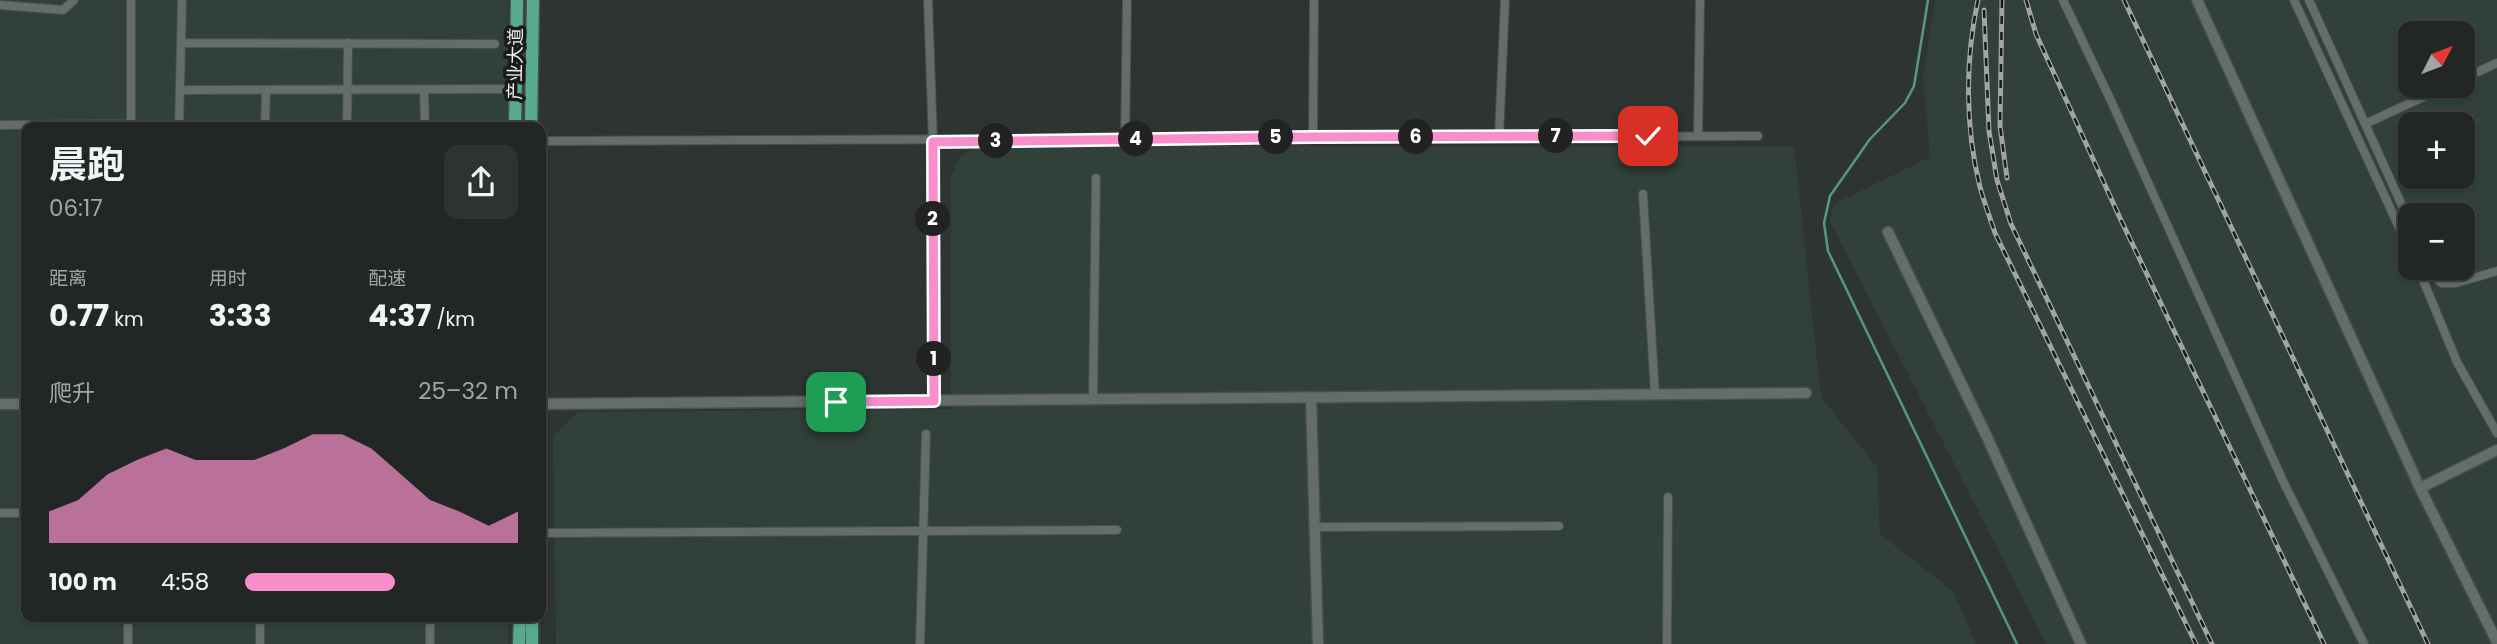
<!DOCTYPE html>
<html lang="zh">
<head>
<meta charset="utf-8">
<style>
	:root { --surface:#222725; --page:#2e3332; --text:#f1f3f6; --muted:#a2a5a7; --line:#3f4442; --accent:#f98fca }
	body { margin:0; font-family:Poppins,"Noto Sans SC",sans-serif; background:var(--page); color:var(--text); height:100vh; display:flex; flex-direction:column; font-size:26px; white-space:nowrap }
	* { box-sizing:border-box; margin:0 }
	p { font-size:23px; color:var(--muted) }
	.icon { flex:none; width:38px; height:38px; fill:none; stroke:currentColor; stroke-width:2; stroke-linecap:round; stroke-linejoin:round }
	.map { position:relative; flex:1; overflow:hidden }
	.drawer { position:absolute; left:21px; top:122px; width:525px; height:500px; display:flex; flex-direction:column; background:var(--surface); border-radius:14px; box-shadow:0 2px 5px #0004,0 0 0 2px var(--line) }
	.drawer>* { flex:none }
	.needle { width:46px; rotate:48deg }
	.tools { position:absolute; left:2398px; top:21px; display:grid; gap:14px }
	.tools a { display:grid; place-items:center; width:77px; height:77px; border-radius:14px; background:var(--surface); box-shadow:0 2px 5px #0004,0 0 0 2px var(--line); font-size:35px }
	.pin { position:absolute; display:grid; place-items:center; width:60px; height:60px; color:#fff; margin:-30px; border-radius:14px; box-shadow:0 4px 10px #0006 }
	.km { position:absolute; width:35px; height:35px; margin:-18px; border-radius:50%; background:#222; color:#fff; font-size:19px; line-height:35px; text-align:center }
	.round { display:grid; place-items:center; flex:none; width:74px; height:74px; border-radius:14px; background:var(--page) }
	.headline { display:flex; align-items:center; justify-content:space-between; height:119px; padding:0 28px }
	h1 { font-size:38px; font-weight:700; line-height:52px }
	.stats { display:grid; grid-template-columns:repeat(3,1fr); gap:10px; height:119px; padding:7px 28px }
	.stats div { display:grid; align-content:center }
	.stats b { font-size:30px; font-weight:700 }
	.stats small { font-size:19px; font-weight:400 }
	.stats p { font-size:19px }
	.chart { height:196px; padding:14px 28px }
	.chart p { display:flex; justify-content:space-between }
	.chart svg { width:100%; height:126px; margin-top:7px; fill:var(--accent); opacity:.7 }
	ul { padding:0 28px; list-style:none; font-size:23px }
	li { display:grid; grid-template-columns:112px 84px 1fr; align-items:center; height:52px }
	li i { height:18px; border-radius:9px; background:var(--accent) }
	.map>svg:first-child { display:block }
	.built { fill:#32403a; fill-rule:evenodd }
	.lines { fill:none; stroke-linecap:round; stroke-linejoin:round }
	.stream { stroke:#549883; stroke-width:2.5 }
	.street-casing { stroke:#494f4d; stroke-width:10 }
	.secondary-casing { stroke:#494f4d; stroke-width:13 }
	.primary-casing { stroke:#494f4d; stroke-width:15 }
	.street { stroke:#656d69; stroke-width:8 }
	.secondary { stroke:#656d69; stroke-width:10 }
	.primary { stroke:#58aa8d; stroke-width:12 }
	.rail-casing { stroke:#9fa5a3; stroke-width:5 }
	.rail { stroke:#181b1a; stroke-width:2.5; stroke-dasharray:8; stroke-linecap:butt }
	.route-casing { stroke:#fff; stroke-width:14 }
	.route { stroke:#f98fca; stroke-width:9 }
	.labels { text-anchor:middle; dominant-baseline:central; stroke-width:7; stroke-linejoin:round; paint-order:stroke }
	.street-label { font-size:18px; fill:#edf2f0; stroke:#181b1a }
</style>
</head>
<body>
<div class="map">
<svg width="2497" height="644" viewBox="0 0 2497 644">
	<rect width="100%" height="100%" fill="#2d3431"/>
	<!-- built -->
	<path class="built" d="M0 0H508V128H26V618H508V644H0Z
		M1935 0H2497V644H2046L1830 221 1834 204 1930 157 1923 78ZM2410 33H2462V86H2410ZM2410 124H2462V177H2410ZM2410 215H2462V268H2410Z
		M978 146H1794L1821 397 1877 467 1880 534 1953 591 1976 644H556L553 436 579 412 951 409V175L960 157Z"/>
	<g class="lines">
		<!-- stream -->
		<path class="stream" d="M1928 0 1914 86 1905 103 1870 139 1830 196 1824 223 1828 251 2017 644"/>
		<defs>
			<path id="street" d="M928 0 933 142 935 401
				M2063 0 2112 103 2283 481 2364 644
				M2294 0 2410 251
				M2309 0 2410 223
				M0 5 63 10 74 0
				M181 43 495 44
				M2462 79 2497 63
				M180 90 516 89
				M424 90 425 128
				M2365 124 2447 86
				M0 125 131 124
				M131 127V0
				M179 128 182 0
				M265 128 266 90
				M347 128 348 43
				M1499 136 1505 0
				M1698 136 1700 0
				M1313 137 1314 0
				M1125 139 1127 0
				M541 141C947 142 1353 136 1758 136
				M1643 194 1655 395
				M2418 268 2457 362 2497 433
				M2430 268 2441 283H2456L2497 271
				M1093 399 1096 178
				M0 513H26
				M1314 527 1559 526
				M541 533 1117 530
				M430 618V644
				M128 644V618
				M260 644V618
				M920 644 926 434
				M1667 644 1668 497"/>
			<path id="secondary" d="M2197 0 2420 488 2497 642
				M1888 232 1987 437 2081 644
				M1311 397 1318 644
				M0 404H26
				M541 404 1806 393
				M2420 488 2497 450"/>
			<path id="primary" d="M515 128 517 0
				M531 128 533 0
				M519 644 520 618
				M532 644V618"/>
		</defs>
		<!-- street casing -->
		<use href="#street" class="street-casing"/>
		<!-- secondary casing -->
		<use href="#secondary" class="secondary-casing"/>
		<!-- primary casing -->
		<use href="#primary" class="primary-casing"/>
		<!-- street -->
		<use href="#street" class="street"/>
		<!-- secondary -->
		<use href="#secondary" class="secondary"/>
		<!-- primary -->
		<use href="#primary" class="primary"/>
		<defs>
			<path id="rail" d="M1978 0C1965 60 1965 127 1980 187 1984 202 1990 218 1995 233L2196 644
				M2002 0 2000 126 2007 178
				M2026 0 2036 34 2120 218 2324 644
				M2124 0 2428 644
				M1984 10 1989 131 1997 180 2011 224 2212 644"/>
		</defs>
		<!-- rail casing -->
		<use href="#rail" class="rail-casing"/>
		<!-- rail -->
		<use href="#rail" class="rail"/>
	</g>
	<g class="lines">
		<defs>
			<path id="route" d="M836 402 934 401 933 142 1313 137 1648 136"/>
		</defs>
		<!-- route casing -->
		<use href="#route" class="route-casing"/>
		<!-- route -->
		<use href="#route" class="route"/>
	</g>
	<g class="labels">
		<!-- street labels -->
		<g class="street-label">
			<text transform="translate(515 64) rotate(-89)">产业大道</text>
		</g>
	</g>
</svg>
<div class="tools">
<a><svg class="needle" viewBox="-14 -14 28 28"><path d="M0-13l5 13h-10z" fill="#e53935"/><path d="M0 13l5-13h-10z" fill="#a2a5a7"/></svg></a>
<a>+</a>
<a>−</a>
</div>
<div class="pin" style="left:836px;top:402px;background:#1e9e55"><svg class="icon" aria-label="arrive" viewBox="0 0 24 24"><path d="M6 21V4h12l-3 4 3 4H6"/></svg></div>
<div class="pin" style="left:1648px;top:136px;background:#d93025"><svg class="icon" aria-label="check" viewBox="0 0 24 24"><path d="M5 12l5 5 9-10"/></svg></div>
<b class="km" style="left:934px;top:359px">1</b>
<b class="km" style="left:933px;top:219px">2</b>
<b class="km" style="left:996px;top:141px">3</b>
<b class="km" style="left:1136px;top:139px">4</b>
<b class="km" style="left:1276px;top:137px">5</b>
<b class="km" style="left:1416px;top:137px">6</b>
<b class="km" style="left:1556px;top:136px">7</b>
<section class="drawer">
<div class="headline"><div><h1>晨跑</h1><p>06:17</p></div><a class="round"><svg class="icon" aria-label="share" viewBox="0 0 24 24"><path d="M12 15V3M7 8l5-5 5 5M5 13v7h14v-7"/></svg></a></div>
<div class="stats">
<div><p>距离</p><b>0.77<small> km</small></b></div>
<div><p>用时</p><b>3:33</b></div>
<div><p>配速</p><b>4:37<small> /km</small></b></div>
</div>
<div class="chart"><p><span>爬升</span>25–32 m</p>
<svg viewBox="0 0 160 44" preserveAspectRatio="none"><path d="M0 44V33L10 29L20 20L30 15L40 11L50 15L60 15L70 15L80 11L90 6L100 6L110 11L120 20L130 29L140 33L150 38L160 33V44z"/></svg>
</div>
<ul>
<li><b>100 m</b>4:58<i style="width:55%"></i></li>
</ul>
</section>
</div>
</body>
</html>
